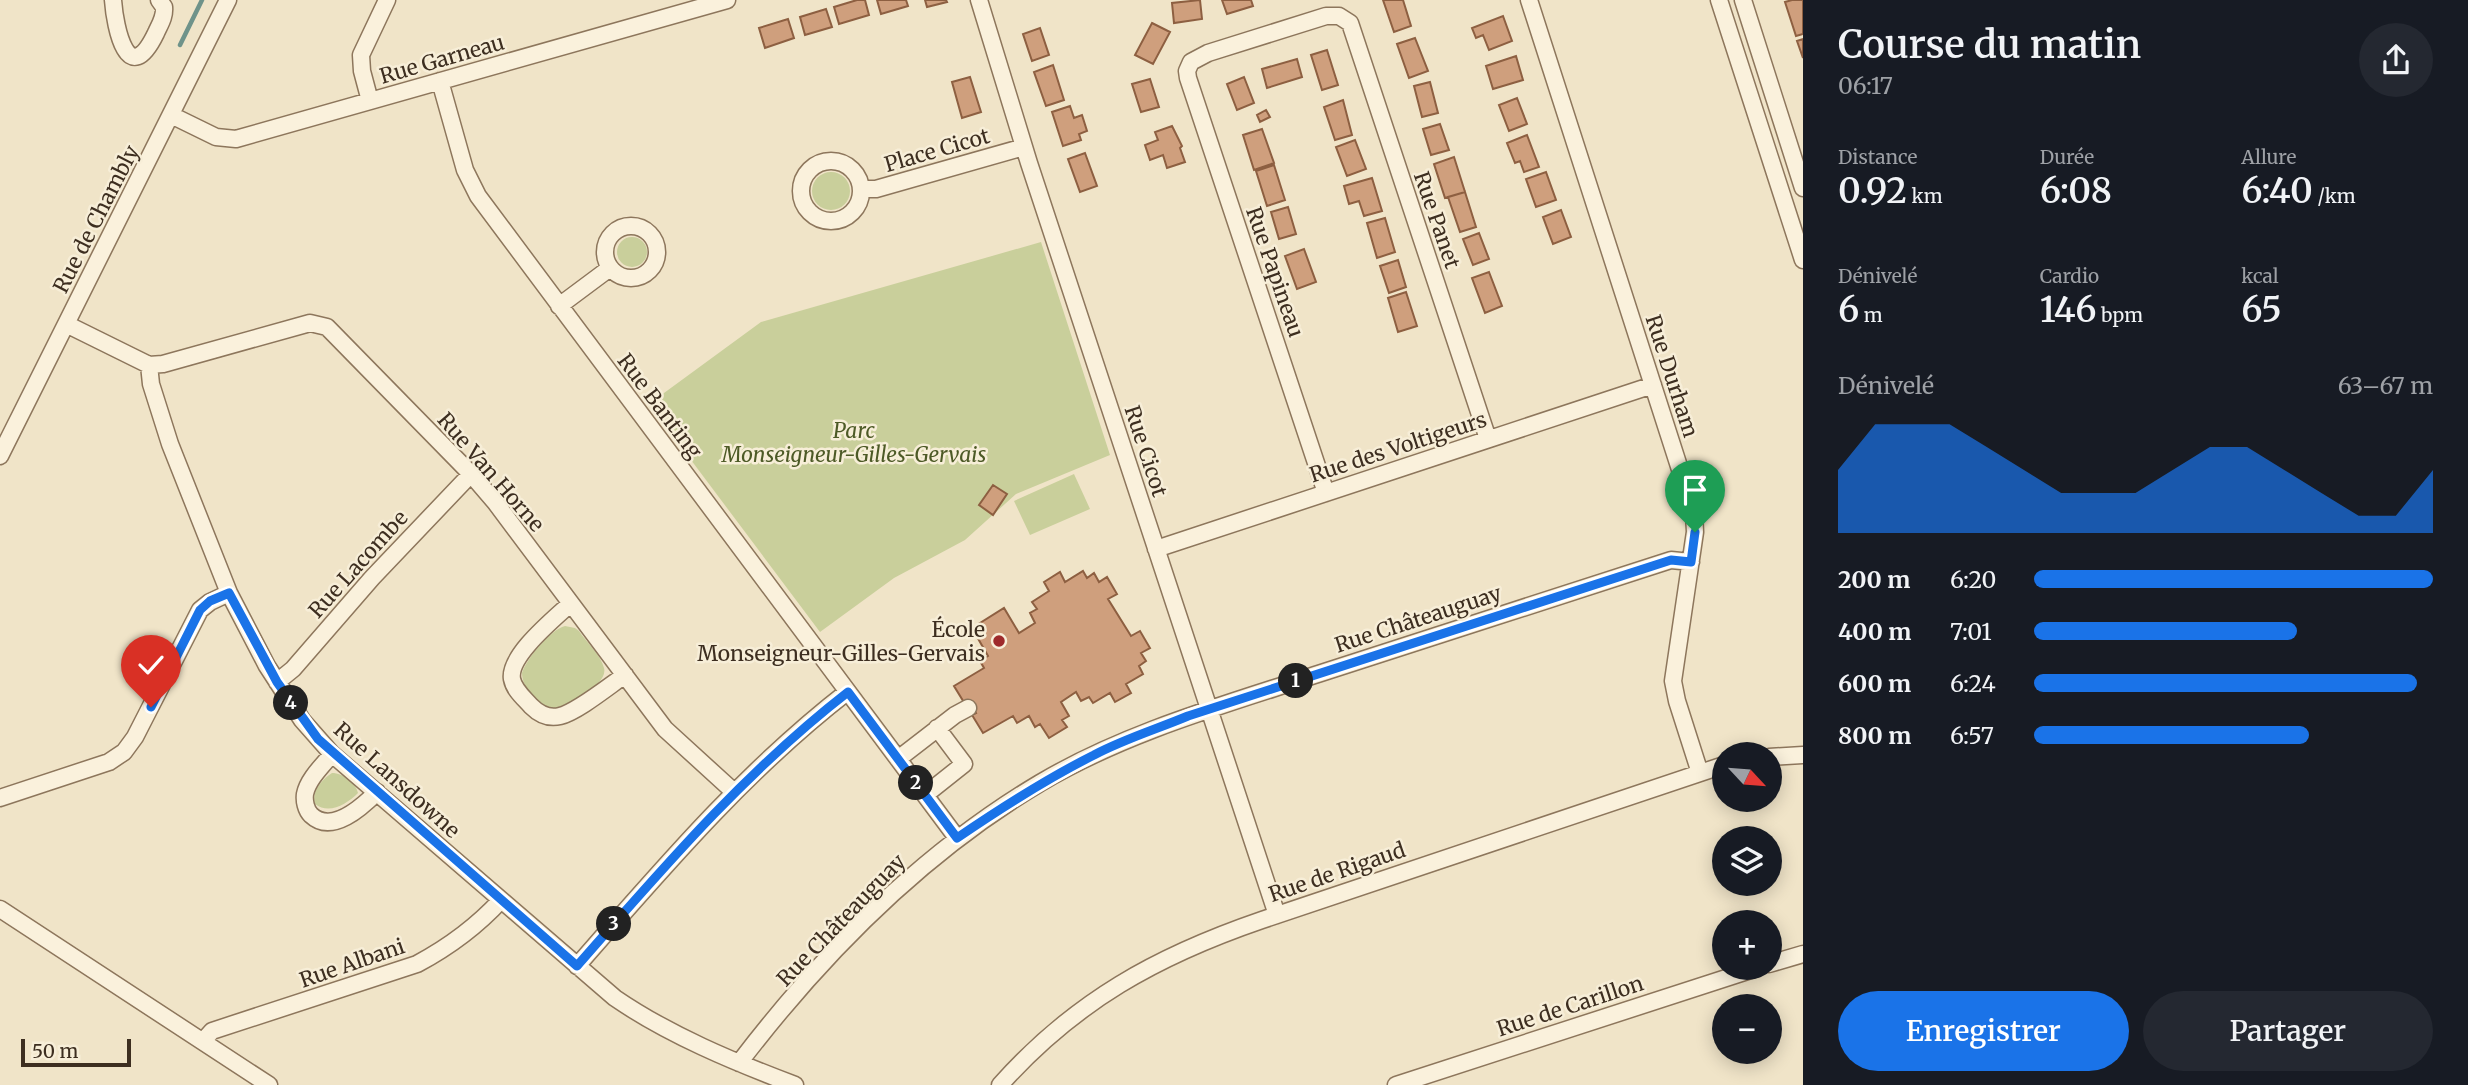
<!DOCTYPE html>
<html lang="fr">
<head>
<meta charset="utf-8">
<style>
	:root { --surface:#171b24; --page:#242831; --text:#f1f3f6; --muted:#9ea1a6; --accent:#1a73e8 }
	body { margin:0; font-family:Merriweather,serif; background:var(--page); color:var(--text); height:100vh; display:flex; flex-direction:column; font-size:26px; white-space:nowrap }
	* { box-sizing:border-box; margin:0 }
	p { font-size:23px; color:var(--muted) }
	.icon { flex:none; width:38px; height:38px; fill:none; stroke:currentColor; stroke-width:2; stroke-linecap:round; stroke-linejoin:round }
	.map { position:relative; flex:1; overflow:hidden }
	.sheet { display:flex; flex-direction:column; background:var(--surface); width:665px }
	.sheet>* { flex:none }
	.needle { width:46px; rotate:116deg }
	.controls { position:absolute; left:1712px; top:742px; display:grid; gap:14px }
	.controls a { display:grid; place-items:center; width:70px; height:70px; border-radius:50%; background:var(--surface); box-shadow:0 4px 18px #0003; font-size:35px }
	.scale { position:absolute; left:21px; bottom:18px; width:110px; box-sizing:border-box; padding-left:7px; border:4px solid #3d2e20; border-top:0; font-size:19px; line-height:24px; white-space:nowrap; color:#3d2e20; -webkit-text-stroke:5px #f7eed8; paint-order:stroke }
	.pin { position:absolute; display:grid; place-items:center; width:60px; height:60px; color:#fff; margin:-72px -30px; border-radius:50% 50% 50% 0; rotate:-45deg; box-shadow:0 0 7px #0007 }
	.pin .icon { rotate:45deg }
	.km { position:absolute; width:35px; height:35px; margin:-18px; border-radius:50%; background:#222; color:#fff; font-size:19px; line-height:35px; text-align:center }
	.round { display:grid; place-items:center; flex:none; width:74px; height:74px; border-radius:37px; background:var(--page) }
	.head { display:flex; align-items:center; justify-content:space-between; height:119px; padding:0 35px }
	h1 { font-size:38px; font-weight:600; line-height:52px }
	.stats { display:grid; grid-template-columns:repeat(3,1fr); gap:10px; height:119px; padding:7px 35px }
	.stats div { display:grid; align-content:center }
	.stats b { font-size:35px; font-weight:600 }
	.stats small { font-size:19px; font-weight:400 }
	.stats p { font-size:19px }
	.chart { height:196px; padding:14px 35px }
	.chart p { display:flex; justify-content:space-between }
	.chart svg { width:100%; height:126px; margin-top:7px; fill:var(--accent); opacity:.7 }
	.button { display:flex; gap:14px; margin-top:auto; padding:14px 35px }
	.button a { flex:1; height:80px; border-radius:42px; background:var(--accent); color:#fff; font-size:28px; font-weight:600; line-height:80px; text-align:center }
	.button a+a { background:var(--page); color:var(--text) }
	ul { padding:0 35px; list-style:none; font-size:23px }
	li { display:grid; grid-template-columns:112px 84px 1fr; align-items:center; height:52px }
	li i { height:18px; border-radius:9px; background:var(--accent) }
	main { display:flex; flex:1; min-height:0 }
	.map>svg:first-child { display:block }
	.green { fill:#c9cf9b }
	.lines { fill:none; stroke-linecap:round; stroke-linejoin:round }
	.stream { stroke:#6f938a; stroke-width:4.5 }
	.building { fill:#cf9f7d; stroke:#8d5f41; stroke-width:2 }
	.minor-casing { stroke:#8d765c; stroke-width:19 }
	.minor { stroke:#faf1dc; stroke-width:16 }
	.route-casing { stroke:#fff; stroke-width:14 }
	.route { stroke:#1a73e8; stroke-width:9 }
	.poi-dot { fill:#9e2a2b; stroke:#f7eed8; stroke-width:2.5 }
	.labels { text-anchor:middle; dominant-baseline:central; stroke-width:5; stroke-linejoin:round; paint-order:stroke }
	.street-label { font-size:21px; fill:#3d2e20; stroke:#f7eed8 }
	.park-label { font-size:21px; font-style:italic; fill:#4d5a26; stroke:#f7eed8 }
	.poi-label { font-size:21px; fill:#3d2e20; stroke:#f7eed8; text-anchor:end }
</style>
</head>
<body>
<main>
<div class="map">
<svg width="1803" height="1085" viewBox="0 0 1803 1085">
	<rect width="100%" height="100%" fill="#f0e4c8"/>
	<!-- green -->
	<path class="green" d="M812 191a19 19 0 1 1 38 0a19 19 0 1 1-38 0Z
		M617 252a15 15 0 1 1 30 0a15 15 0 1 1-30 0Z
		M1041 242 1110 455 1016 494 965 540 894 578 820 632 649 404 761 322Z
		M1074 474 1090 509 1030 535 1014 501Z
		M565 626 575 628 579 631C586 642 601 655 604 668 609 685 565 707 551 709 537 704 522 688 522 673 527 658 550 630 565 626Z
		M332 773C343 773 356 783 358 793 347 804 329 815 315 804 311 792 322 779 332 773Z"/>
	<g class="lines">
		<!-- stream -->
		<path class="stream" d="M180 45 202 0"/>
	</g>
	<!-- building -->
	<path class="building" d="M857 0H865L869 15 839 24 834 7Z
		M877 0H906L908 6 881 14Z
		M925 0H946L947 2 927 7Z
		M1200 0 1202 19 1174 23 1172 3Z
		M1222 0H1251L1253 6 1227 14Z
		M1383 0H1403L1411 26 1394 32Z
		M1792 0H1803V34L1796 36 1785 2Z
		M826 9 832 27 805 35 800 17Z
		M1503 16 1512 41 1489 50 1483 35 1476 38 1472 28Z
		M788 19 794 38 765 48 759 28Z
		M1152 23 1170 32 1153 64 1135 55Z
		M1040 28 1049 55 1032 61 1023 34Z
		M1415 38 1428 71 1409 78 1397 44Z
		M1803 39V58L1797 41Z
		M1327 50 1338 85 1322 90 1311 55Z
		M1516 56 1523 80 1493 89 1486 66Z
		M1297 59 1302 77 1267 88 1262 69Z
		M1053 65 1064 100 1046 106 1034 72Z
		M970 77 981 112 962 118 952 82Z
		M1244 77 1254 103 1237 110 1227 84Z
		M1150 79 1159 107 1141 112 1132 84Z
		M1430 82 1438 113 1422 117 1414 86Z
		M1517 98 1527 124 1509 131 1499 105Z
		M1343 100 1352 135 1335 140 1324 107Z
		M1070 106 1074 118 1082 115 1087 131 1079 134 1081 140 1063 146 1052 112Z
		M1266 110 1270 117 1260 122 1257 115Z
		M1440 124 1449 150 1431 155 1423 129Z
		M1172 126 1182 146 1180 148 1185 162 1167 168 1163 155 1150 160 1145 145 1158 140 1155 132Z
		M1262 129 1274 163 1254 170 1243 135Z
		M1527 135 1539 167 1524 172 1520 161 1515 163 1507 143Z
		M1355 140 1366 169 1347 176 1336 147Z
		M1085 153 1097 186 1080 192 1068 159Z
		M1454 157 1465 192 1445 198 1434 164Z
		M1274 165 1285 200 1267 206 1256 171Z
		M1546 172 1556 200 1536 207 1526 179Z
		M1372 178 1382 211 1364 216 1359 201 1349 204 1344 186Z
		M1465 192 1476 227 1460 232 1448 197Z
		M1288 207 1296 234 1279 239 1271 212Z
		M1561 210 1571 237 1553 244 1543 217Z
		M1385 218 1395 252 1377 258 1367 223Z
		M1479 233 1489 259 1473 265 1463 239Z
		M1304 249 1316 282 1297 289 1285 256Z
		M1398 260 1406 287 1389 293 1380 266Z
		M1489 272 1502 306 1485 313 1472 278Z
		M1406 292 1417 326 1398 332 1388 298Z
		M993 485 1007 494 993 515 979 505Z
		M1083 571 1087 578 1094 573 1099 582 1107 577 1117 594 1108 599 1131 636 1140 631 1150 648 1141 653 1146 661 1139 666 1143 674 1126 684 1131 693 1115 702 1110 693 1093 703 1089 697 1081 701 1076 692 1061 702 1069 716 1062 720 1067 727 1049 738 1040 724 1035 727 1029 716 1017 723 1013 716 983 733 972 715 976 713 969 701 965 704 954 686 984 668 980 661 988 656 972 628 1004 608 1019 633 1035 623 1030 613 1037 609 1032 602 1049 591 1044 582 1060 572 1065 582Z"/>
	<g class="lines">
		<defs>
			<path id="minor" d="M113 0C115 28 128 91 156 33 160 24 165 17 164 7L159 0
				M979 0 1029 163 1277 915
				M1529 0 1694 513 1695 532 1673 681 1677 701 1700 773
				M1719 0 1803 260
				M1743 0 1803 188
				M440 81 465 170 478 196 957 838
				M370 101 362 71 361 55 387 0
				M171 115 216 137 236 139 727 0
				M801 191a30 30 0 1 1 60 0a30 30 0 1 1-60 0Z
				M862 189H876L1024 147
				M605 252a26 26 0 1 1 52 0a26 26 0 1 1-52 0Z
				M559 306 610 268
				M66 324 149 365 151 384 170 444 229 593 267 666 302 720 332 754 615 998C669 1035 734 1062 795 1085
				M149 365 163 364 310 323 327 327 471 474 495 502 665 729 733 791
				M0 456 228 0
				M1326 493 1188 78 1187 71 1191 62 1208 53 1326 16H1339L1350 23 1488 439
				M1156 549 1653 385
				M570 604C554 619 508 656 512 679 514 690 524 698 531 706 539 714 548 719 560 716 577 712 609 686 625 675
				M277 682 293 669 372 578 471 474
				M332 754C323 765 308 779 305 794 304 801 306 810 311 815 332 835 362 807 377 792
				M1769 757 1803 755
				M898 759 955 715 968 708
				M925 795 964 764 937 728
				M0 798 109 762 124 752 135 737 200 610 210 602 229 593
				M0 909 269 1085
				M1769 964 1803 954
				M577 966C662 869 745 771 847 692
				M203 1041 212 1031 417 964C447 948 478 925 501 900
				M739 1063C823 953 921 854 1040 783 1126 732 1224 705 1318 674 1436 636 1553 598 1671 560L1691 562
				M1000 1085C1075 1001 1157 956 1262 920L1724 765
				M1396 1085 1757 968"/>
		</defs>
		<!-- minor casing -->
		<use href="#minor" class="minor-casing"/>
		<!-- minor -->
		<use href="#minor" class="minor"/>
	</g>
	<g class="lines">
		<defs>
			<path id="route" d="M151 707 200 610 210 601 229 593 277 682 318 739 577 966C663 868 745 772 848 692L957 838C1001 808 1046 779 1094 755 1124 739 1157 729 1188 716L1671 560 1691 562 1695 532"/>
		</defs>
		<!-- route casing -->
		<use href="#route" class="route-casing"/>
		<!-- route -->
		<use href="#route" class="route"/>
	</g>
	<!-- markers -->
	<circle class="poi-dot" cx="999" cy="641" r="7"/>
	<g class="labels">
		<!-- street labels -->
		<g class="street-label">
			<text transform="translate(442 59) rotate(-16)">Rue Garneau</text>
			<text transform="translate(937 150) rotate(-16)">Place Cicot</text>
			<text transform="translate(96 219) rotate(-63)">Rue de Chambly</text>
			<text transform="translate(1437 220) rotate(71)">Rue Panet</text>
			<text transform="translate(1275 272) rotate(71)">Rue Papineau</text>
			<text transform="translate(1672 376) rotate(72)">Rue Durham</text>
			<text transform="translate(660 406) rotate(53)">Rue Banting</text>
			<text transform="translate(1398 447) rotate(-18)">Rue des Voltigeurs</text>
			<text transform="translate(1146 451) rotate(72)">Rue Cicot</text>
			<text transform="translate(491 472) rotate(49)">Rue Van Horne</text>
			<text transform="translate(358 564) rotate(-48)">Rue Lacombe</text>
			<text transform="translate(1418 619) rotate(-18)">Rue Châteauguay</text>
			<text transform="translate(397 780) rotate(42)">Rue Lansdowne</text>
			<text transform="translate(1337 872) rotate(-19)">Rue de Rigaud</text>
			<text transform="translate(841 920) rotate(-46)">Rue Châteauguay</text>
			<text transform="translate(352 963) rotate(-19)">Rue Albani</text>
			<text transform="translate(1570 1006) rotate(-18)">Rue de Carillon</text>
		</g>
		<!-- park labels -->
		<g class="park-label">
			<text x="854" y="430">Parc<tspan x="854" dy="24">Monseigneur-Gilles-Gervais</tspan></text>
		</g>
		<!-- poi labels -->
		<g class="poi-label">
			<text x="985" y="629">École<tspan x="985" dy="24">Monseigneur-Gilles-Gervais</tspan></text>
		</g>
	</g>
</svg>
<div class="controls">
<a><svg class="needle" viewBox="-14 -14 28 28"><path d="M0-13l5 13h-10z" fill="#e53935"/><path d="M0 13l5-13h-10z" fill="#9ea1a6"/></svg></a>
<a><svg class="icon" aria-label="layers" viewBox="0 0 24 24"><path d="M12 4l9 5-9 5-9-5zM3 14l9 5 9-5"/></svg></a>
<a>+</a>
<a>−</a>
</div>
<div class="scale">50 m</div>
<div class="pin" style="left:1695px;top:532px;background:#1e9e55"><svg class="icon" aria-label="arrive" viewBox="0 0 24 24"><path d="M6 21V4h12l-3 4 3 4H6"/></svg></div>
<div class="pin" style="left:151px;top:707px;background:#d93025"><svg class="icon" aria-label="check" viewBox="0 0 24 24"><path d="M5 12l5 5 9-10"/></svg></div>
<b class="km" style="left:1296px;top:681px">1</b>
<b class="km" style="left:916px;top:783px">2</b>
<b class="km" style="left:614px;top:924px">3</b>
<b class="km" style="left:291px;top:703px">4</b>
</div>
<section class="sheet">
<div class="head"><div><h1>Course du matin</h1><p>06:17</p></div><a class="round"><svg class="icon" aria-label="share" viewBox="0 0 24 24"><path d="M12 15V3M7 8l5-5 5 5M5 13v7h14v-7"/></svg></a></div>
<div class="stats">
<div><p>Distance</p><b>0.92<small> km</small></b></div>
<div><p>Durée</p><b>6:08</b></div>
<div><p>Allure</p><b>6:40<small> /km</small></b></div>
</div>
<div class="stats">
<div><p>Dénivelé</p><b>6<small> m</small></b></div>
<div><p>Cardio</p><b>146<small> bpm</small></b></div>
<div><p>kcal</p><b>65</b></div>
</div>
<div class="chart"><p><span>Dénivelé</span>63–67 m</p>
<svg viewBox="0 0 160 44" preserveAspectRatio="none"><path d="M0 44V22L10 6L20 6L30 6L40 14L50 22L60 30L70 30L80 30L90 22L100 14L110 14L120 22L130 30L140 38L150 38L160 22V44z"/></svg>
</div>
<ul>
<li><b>200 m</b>6:20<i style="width:100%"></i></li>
<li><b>400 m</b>7:01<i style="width:66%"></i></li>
<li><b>600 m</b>6:24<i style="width:96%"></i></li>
<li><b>800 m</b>6:57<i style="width:69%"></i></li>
</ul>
<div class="button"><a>Enregistrer</a><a>Partager</a></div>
</section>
</main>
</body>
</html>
